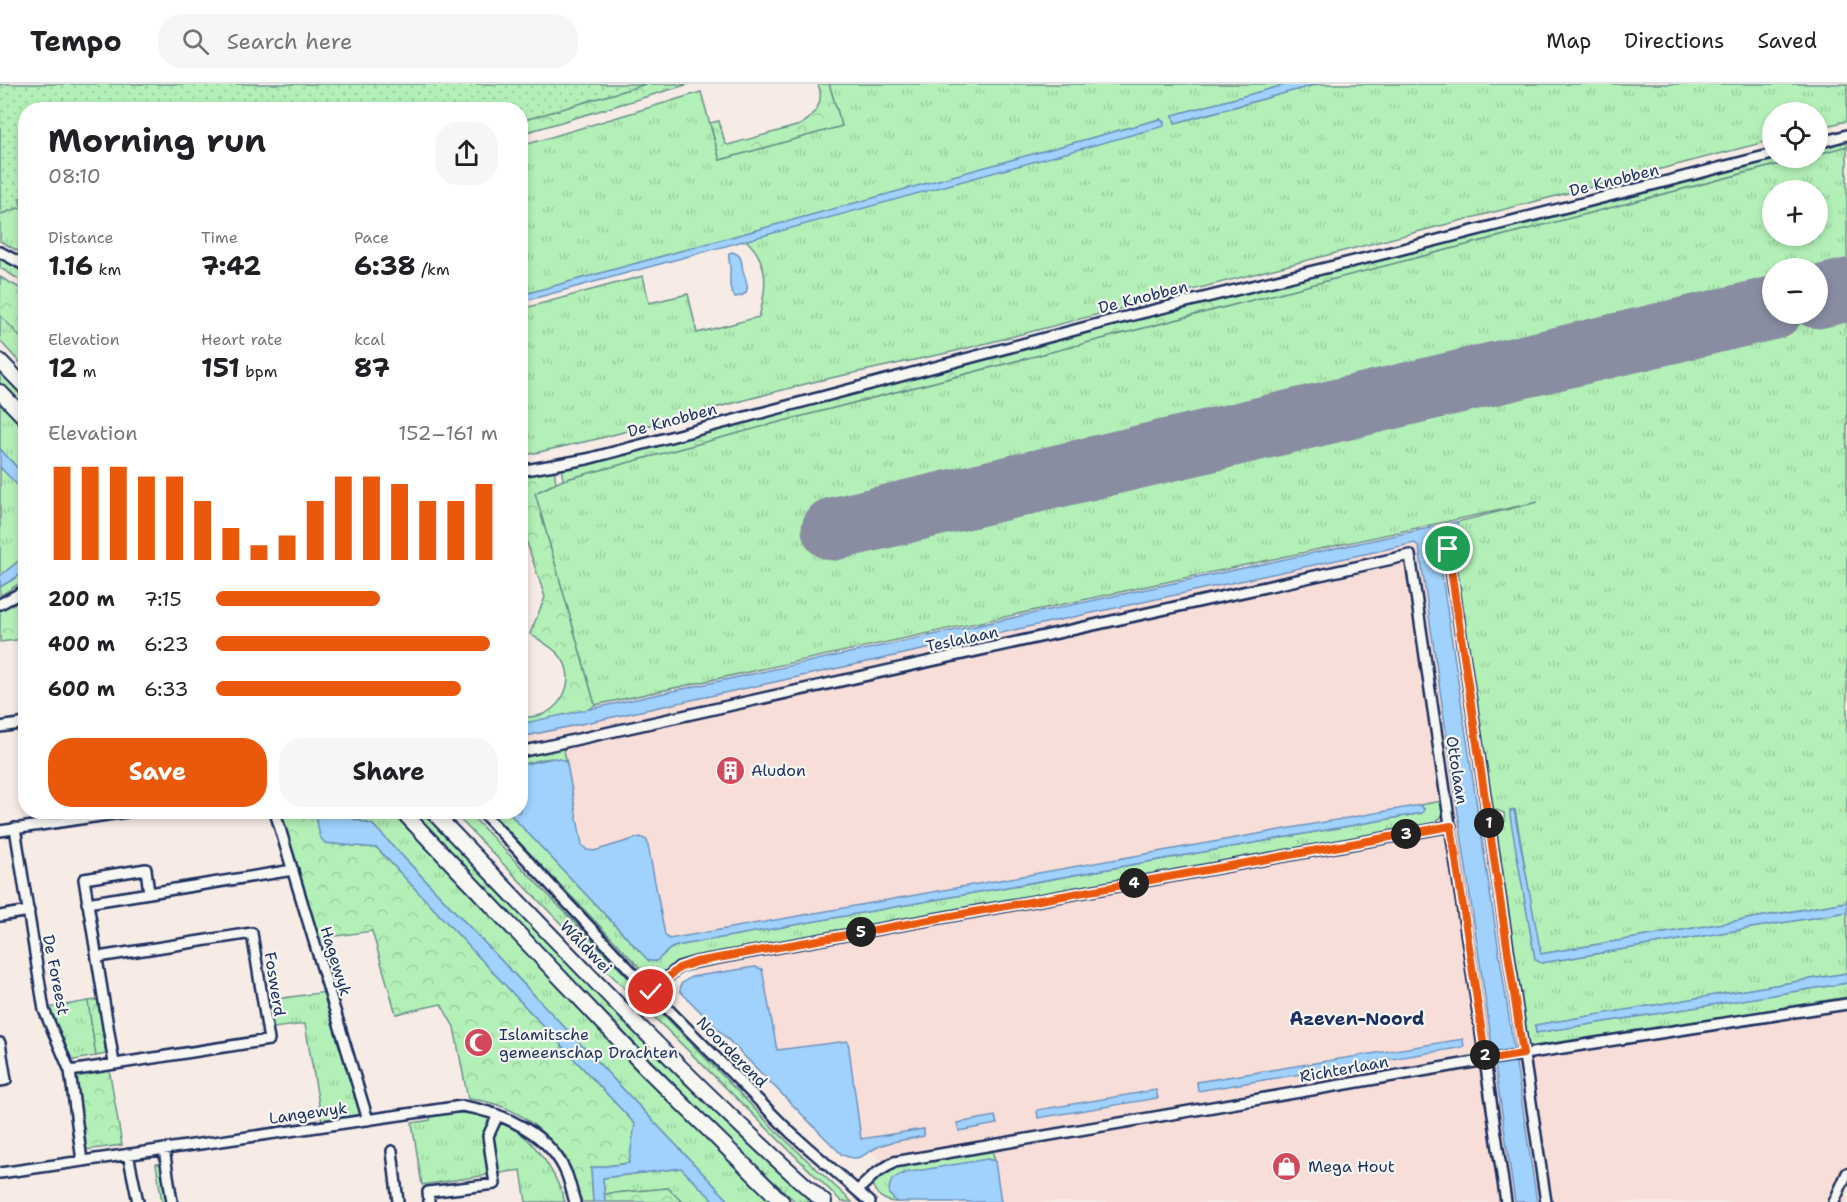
<!DOCTYPE html>
<html lang="en">
<head>
<meta charset="utf-8">
<style>
	:root { --surface:#fff; --page:#f6f6f6; --text:#202124; --muted:#757577; --line:#e0e0e0; --accent:#ea580c }
	body { margin:0; font-family:"Shantell Sans",sans-serif; background:var(--page); color:var(--text); height:100vh; display:flex; flex-direction:column; font-size:22px; white-space:nowrap }
	* { box-sizing:border-box; margin:0 }
	p { font-size:20px; color:var(--muted) }
	.icon { flex:none; width:33px; height:33px; fill:none; stroke:currentColor; stroke-width:2; stroke-linecap:round; stroke-linejoin:round }
	.map { position:relative; flex:1; overflow:hidden }
	.drawer { position:absolute; left:18px; top:18px; width:510px; height:717px; display:flex; flex-direction:column; background:var(--surface); border-radius:24px; box-shadow:0 3px 9px #0003 }
	.drawer>* { flex:none }
	.fabs { position:absolute; left:1762px; top:18px; display:grid; gap:12px }
	.fabs a { display:grid; place-items:center; width:66px; height:66px; border-radius:50%; background:var(--surface); box-shadow:0 3px 9px #0003; font-size:30px }
	.pin { position:absolute; display:grid; place-items:center; width:51px; height:51px; color:#fff; margin:-26px; border:3px solid #fff; border-radius:50%; box-shadow:0 2px 6px #0007 }
	.km { position:absolute; width:30px; height:30px; margin:-15px; border-radius:50%; background:#222; color:#fff; font-size:16px; line-height:30px; text-align:center }
	.round { display:grid; place-items:center; flex:none; width:63px; height:63px; border-radius:24px; background:var(--page) }
	.summary { display:flex; align-items:center; justify-content:space-between; height:102px; padding:0 30px }
	h1 { font-size:33px; font-weight:700; line-height:45px }
	.figures { display:grid; grid-template-columns:repeat(3,1fr); gap:9px; height:102px; padding:6px 30px }
	.figures div { display:grid; align-content:center }
	.figures b { font-size:26px; font-weight:700 }
	.figures small { font-size:16px; font-weight:400 }
	.figures p { font-size:16px }
	.chart { height:168px; padding:12px 30px }
	.chart p { display:flex; justify-content:space-between }
	.chart svg { width:100%; height:108px; margin-top:6px; stroke:var(--accent); stroke-width:6 }
	.cta { display:flex; gap:12px; margin-top:auto; padding:12px 30px }
	.cta a { flex:1; height:69px; border-radius:24px; background:var(--accent); color:#fff; font-size:24px; font-weight:700; line-height:69px; text-align:center }
	.cta a+a { background:var(--page); color:var(--text) }
	ul { padding:0 30px; list-style:none; font-size:20px }
	li { display:grid; grid-template-columns:96px 72px 1fr; align-items:center; height:45px }
	li i { height:15px; border-radius:8px; background:var(--accent) }
	header { display:flex; align-items:center; gap:36px; box-sizing:border-box; height:84px; padding:0 30px; background:var(--surface); border-bottom:2px solid var(--line) }
	header strong { font-size:28px }
	nav { display:flex; gap:33px; margin-inline-start:auto; font-size:21px }
	.search { width:420px; height:54px; background:var(--page); display:flex; align-items:center; gap:15px; box-sizing:border-box; padding:0 21px; border-radius:24px; color:var(--muted); font-size:22px }
	.map>svg:first-child { display:block }
	.built { fill:#f8ded8 }
	.grass { fill:url(#grass-tufts); stroke:#67908a; stroke-width:1.5; fill-rule:evenodd }
	.forest { fill:url(#forest-crowns); stroke:#67908a; stroke-width:1.5 }
	.garden { fill:url(#garden-dots); stroke:#67908a; stroke-width:1.5 }
	.water { fill:#a0d2fd; stroke:#6b91bd; stroke-width:1.5 }
	.lines { fill:none; stroke-linecap:round; stroke-linejoin:round }
	.runway { stroke:#898da2; stroke-width:63 }
	.minor-casing { stroke:#1b2f5e; stroke-width:14 }
	.highway-casing { stroke:#1b2f5e; stroke-width:18 }
	.minor { stroke:#f6f6f2; stroke-width:9 }
	.highway { stroke:#f6f6f2; stroke-width:14 }
	.route-casing { stroke:#fff; stroke-width:12 }
	.route { stroke:#ea580c; stroke-width:8 }
	.labels { text-anchor:middle; dominant-baseline:central; stroke-width:4.5; stroke-linejoin:round; paint-order:stroke }
	.street-label { font-size:16px; fill:#1b2f5e; stroke:#f6f6f2 }
	.poi-label { font-size:16px; fill:#1b2f5e; stroke:#f6f6f2; text-anchor:start }
	.neighbourhood-label { font-size:18px; font-weight:bold; fill:#1b2f5e; stroke:#f6f6f2 }
</style>
</head>
<body>
<header>
<strong>Tempo</strong>
<div class="search"><svg class="icon" aria-label="search" viewBox="0 0 24 24"><circle cx="10" cy="10" r="6"/><path d="M15 15l6 6"/></svg>Search here</div>
<nav><a>Map</a><a>Directions</a><a>Saved</a></nav>
</header>
<div class="map">
<svg width="1847" height="1118" viewBox="0 0 1847 1118">
	<defs>
		<pattern id="grass-tufts" width="24" height="20" patternUnits="userSpaceOnUse" patternTransform="scale(1.5)"><rect width="24" height="20" fill="#b3f0b7"/><path d="M3 7l-1-3M5 7V3M7 7l1-3M15 17l-1-3M17 17v-4M19 17l1-3" fill="none" stroke="#99cea0"/></pattern>
		<pattern id="forest-crowns" width="20" height="18" patternUnits="userSpaceOnUse" patternTransform="scale(1.5)"><rect width="20" height="18" fill="#b3f0b7"/><path d="M2 6a3 3 0 1 1 6 0M12 15a3 3 0 1 1 6 0" fill="none" stroke="#99cea0"/></pattern>
		<pattern id="garden-dots" width="8" height="8" patternUnits="userSpaceOnUse" patternTransform="scale(1.5)"><rect width="8" height="8" fill="#b3f0b7"/><path d="M2 2h.1M6 6h.1" fill="none" stroke="#99cea0" stroke-width="1.8" stroke-linecap="round"/></pattern>
	</defs>
	<rect width="100%" height="100%" fill="#f7ebe6"/>
	<filter id="ink" filterUnits="userSpaceOnUse"><feTurbulence type="fractalNoise" baseFrequency=".0167" numOctaves="2"/><feDisplacementMap in="SourceGraphic" scale="12" xChannelSelector="R" yChannelSelector="G"/><feConvolveMatrix kernelMatrix="1 2 1 2 8 2 1 2 1" color-interpolation-filters="sRGB"/></filter>
	<g filter="url(#ink)">
		<!-- built -->
		<path class="built" d="M1428 451 1501 951 1847 894V1118H926L918 1113 521 720 520 647Z"/>
		<!-- grass -->
		<path class="grass" d="M829 0H1288L1173 31 1175 39 1318 0H1847V37L1818 44V28H1773V56L956 267 817 297 597 355 521 372V225L643 192 649 219 688 210 697 249 759 233C767 203 770 179 746 156L1163 42 1160 35 521 211V62L701 8 720 76 842 42Z
			M1847 62V184L1818 191V184H1773V201L828 427 837 464 1847 226V818L1540 870 1515 726 1510 727 1535 875 1541 879 1847 828V889L1535 941 1536 949 1847 899V913L1540 964H1534L1528 960 1494 749 1500 739 1505 738 1504 729 1494 725 1489 717 1454 476 1457 469 1465 465 1463 457 1437 462V458L1442 452 1458 445 1457 438 1538 418 595 621 535 409 563 396 783 337 1803 74H1818V70ZM1773 106H1818V152H1773Z
			M22 123 25 136V171L0 157V130Z
			M0 171 25 185V199L0 184Z
			M0 217 25 244V284L0 257Z
			M0 287 25 313V325L0 299Z
			M0 318 25 344V392L0 365Z
			M0 383 26 409 25 472 0 492Z
			M25 488V496L0 512V503Z
			M563 662 567 680C557 668 534 678 521 681L520 671Z
			M1442 717 1443 731 1434 740 1425 742 694 873C677 878 664 898 647 891L490 728H508L649 877H656L670 865 676 862 1422 729 1424 725 1420 721Z
			M347 728H396L721 1069 773 1118H730L373 741 354 735Z
			M411 728H426L559 867 818 1118H796L733 1061Z
			M453 728H468L775 1046 852 1118H842L598 878Z
			M326 908 363 1032 322 1038 305 940 273 944 269 916Z
			M88 917 96 972 69 977 47 924Z
			M432 1029C451 1029 470 1028 488 1033 527 1042 554 1083 565 1118H526L521 1086 422 1101 412 1039 430 1036Z
			M992 1065 995 1077 987 1075 889 1110 897 1118C885 1118 874 1111 872 1098L892 1082Z
			M164 1079 169 1118H162L156 1080Z
			M681 1084 715 1118H682L668 1104 604 1110 603 1094Z"/>
		<!-- forest -->
		<path class="forest" d="M646 0H689L521 50V37Z
			M818 0H829L842 42 720 76 710 39 719 37 725 59 728 61 800 41C815 32 825 18 818 0Z
			M1847 54V62L1818 70V62Z
			M1773 73 1803 74 783 337 563 396 561 383Z
			M0 193 25 207V258L0 231Z
			M554 384 556 399 535 409 595 621 580 631 521 644V632C554 640 582 599 560 572 553 563 539 556 530 550L545 513 521 441V389Z
			M25 513V555L0 558V524Z
			M277 728H315L325 759 377 764 635 1040 629 1079 591 1084 593 1118H581C568 1063 525 1019 468 1015L454 943 441 920 396 930 372 847 315 855Z
			M98 916 106 970 96 972 88 917Z
			M109 984 122 1061 85 1066 74 990Z
			M668 1104 682 1118H605L604 1110Z"/>
		<!-- garden -->
		<path class="garden" d="M0 0H646L521 37 520 26H26L25 114H19L22 123 0 130Z"/>
		<!-- water -->
		<path class="water" d="M1288 0H1318L1175 39 1173 31Z
			M1160 35 1164 38V42L521 218V211Z
			M732 168C743 171 741 178 743 187 747 199 753 212 735 213 727 204 731 195 730 184 730 178 728 175 729 169Z
			M0 365 25 392V409L0 383Z
			M1457 438 1458 445 1455 449 1442 452 1437 459 1537 1118H1515L1419 463 1415 459 521 653 520 640Z
			M25 472V488L0 503V492Z
			M554 674 564 676 567 680 582 761 587 766 594 767 640 753 647 756 665 851 669 855 1420 721 1424 725 1422 729 676 862 670 865 656 877H649L508 728H520L521 681Z
			M1514 726 1541 870 1847 818V828L1541 879 1535 875 1510 732V727Z
			M315 728H347L354 735 373 741 730 1118H715L681 1084 603 1094 605 1118H593L591 1084 629 1079 635 1040 377 764 325 759 320 753Z
			M755 883 762 885 777 966 848 957 861 1055 924 1045V1052C910 1055 893 1056 880 1062 863 1069 861 1080 841 1070L680 907 681 900 691 893Z
			M1847 889V899L1536 949 1535 941Z
			M1463 955 1464 963 1198 1007 1197 998Z
			M1156 1006 1158 1014 1038 1034 1037 1026Z
			M995 1032 997 1040 959 1047 957 1039Z
			M987 1075 995 1077 1001 1118H897L889 1110C889 1096 892 1094 905 1089Z"/>
		<g class="lines">
			<!-- runway -->
			<path class="runway" d="M1818 213 1847 206
				M833 445 1773 224"/>
			<defs>
				<path id="minor" d="M1818 59 1847 51
					M0 168 26 182
					M520 387 587 375 1109 237 1395 167 1773 70
					M1456 463 1448 465 1546 1118
					M0 520 26 506
					M0 643 26 639
					M520 668 1410 471 1506 1118
					M275 728 368 1036
					M482 728 651 908 791 1049 870 1118
					M15 744 44 926 70 987 82 1077
					M0 747 127 728
					M87 819 293 786
					M0 832 29 827
					M651 908 679 883 696 878 1451 742
					M0 959 6 996 0 997
					M114 979 84 795 146 785 149 809
					M70 987 269 956 252 849 98 873
					M164 1065 172 1118
					M392 1067 398 1118
					M128 1070 138 1118
					M0 1089 462 1022C502 1028 551 1050 567 1091 570 1099 572 1109 575 1118
					M857 1107 875 1090 894 1078 1486 976 1847 920
					M429 1118 428 1108 495 1100 488 1052 498 1031
					M1834 1118 1847 1089"/>
				<path id="highway" d="M0 277 26 304
					M0 308 26 335
					M403 728 646 984 782 1118
					M433 728C560 861 686 996 824 1118"/>
			</defs>
			<!-- minor casing -->
			<use href="#minor" class="minor-casing"/>
			<!-- highway casing -->
			<use href="#highway" class="highway-casing"/>
			<!-- minor -->
			<use href="#minor" class="minor"/>
			<!-- highway -->
			<use href="#highway" class="highway"/>
		</g>
	</g>
	<g class="lines" filter="url(#ink)">
		<defs>
			<path id="route" d="M651 908 679 884 696 878 1451 742 1486 976 1523 970 1448 465"/>
		</defs>
		<!-- route casing -->
		<use href="#route" class="route-casing"/>
		<!-- route -->
		<use href="#route" class="route"/>
	</g>
	<!-- icons -->
	<defs>
		<symbol id="building-disc" viewBox="-11 -11 22 22"><circle r="9.5" fill="#d1495b" stroke="#f6f6f2"/><path d="M-4-6H4V6H1V3H-1V6H-4ZM-2.5-4.3h1.7v1.8h-1.7ZM.8-4.3h1.7v1.8H.8ZM-2.5-1h1.7V.8h-1.7ZM.8-1h1.7V.8H.8Z" fill="#fff"/></symbol>
		<symbol id="mosque-disc" viewBox="-11 -11 22 22"><circle r="9.5" fill="#d1495b" stroke="#f6f6f2"/><path d="M3.5-4.9A6 6 0 1 0 3.5 4.9A5 5 0 1 1 3.5-4.9Z" fill="#fff"/></symbol>
		<symbol id="shop-disc" viewBox="-11 -11 22 22"><circle r="9.5" fill="#d1495b" stroke="#f6f6f2"/><path d="M-5-2.5h2.3a2.7 3.5 0 0 1 5.4 0H5L5.5 6h-11ZM-1.5-2.5h3a1.5 2.3 0 0 0-3 0Z" fill="#fff"/></symbol>
	</defs>
	<g fill-rule="evenodd">
		<use href="#building-disc" x="714" y="670" width="33" height="33"/>
		<use href="#mosque-disc" x="462" y="942" width="33" height="33"/>
		<use href="#shop-disc" x="1270" y="1066" width="33" height="33"/>
	</g>
	<g class="labels">
		<!-- street labels -->
		<g class="street-label">
			<text transform="translate(1614 96) rotate(-14)">De Knobben</text>
			<text transform="translate(1143 213) rotate(-14)">De Knobben</text>
			<text transform="translate(672 336) rotate(-15)">De Knobben</text>
			<text transform="translate(962 555) rotate(-12)">Teslalaan</text>
			<text transform="translate(1457 686) rotate(81)">Ottolaan</text>
			<text transform="translate(586 863) rotate(46)">Wâldwei</text>
			<text transform="translate(336 877) rotate(73)">Hagewyk</text>
			<text transform="translate(56 891) rotate(79)">De Foreest</text>
			<text transform="translate(275 900) rotate(81)">Foswerd</text>
			<text transform="translate(732 968) rotate(45)">Noorderend</text>
			<text transform="translate(1344 985) rotate(-10)">Richterlaan</text>
			<text transform="translate(308 1029) rotate(-8)">Langewyk</text>
		</g>
		<!-- poi labels -->
		<g class="poi-label">
			<text x="751" y="686">Aludon</text>
			<text x="499" y="950">Islamitsche<tspan x="499" dy="18">gemeenschap Drachten</tspan></text>
			<text x="1308" y="1082">Mega Hout</text>
		</g>
		<!-- neighbourhood labels -->
		<g class="neighbourhood-label">
			<text x="1357" y="935">Azeven-Noord</text>
		</g>
	</g>
</svg>
<div class="fabs">
<a><svg class="icon" aria-label="locate" viewBox="0 0 24 24"><circle cx="12" cy="12" r="6"/><path d="M12 2v4M12 18v4M2 12h4M18 12h4"/></svg></a>
<a>+</a>
<a>−</a>
</div>
<div class="pin" style="left:1448px;top:465px;background:#1e9e55"><svg class="icon" aria-label="arrive" viewBox="0 0 24 24"><path d="M6 21V4h12l-3 4 3 4H6"/></svg></div>
<div class="pin" style="left:651px;top:908px;background:#d93025"><svg class="icon" aria-label="check" viewBox="0 0 24 24"><path d="M5 12l5 5 9-10"/></svg></div>
<b class="km" style="left:1489px;top:739px">1</b>
<b class="km" style="left:1485px;top:971px">2</b>
<b class="km" style="left:1406px;top:750px">3</b>
<b class="km" style="left:1134px;top:799px">4</b>
<b class="km" style="left:861px;top:848px">5</b>
<section class="drawer">
<div class="summary"><div><h1>Morning run</h1><p>08:10</p></div><a class="round"><svg class="icon" aria-label="share" viewBox="0 0 24 24"><path d="M12 15V3M7 8l5-5 5 5M5 13v7h14v-7"/></svg></a></div>
<div class="figures">
<div><p>Distance</p><b>1.16<small> km</small></b></div>
<div><p>Time</p><b>7:42</b></div>
<div><p>Pace</p><b>6:38<small> /km</small></b></div>
</div>
<div class="figures">
<div><p>Elevation</p><b>12<small> m</small></b></div>
<div><p>Heart rate</p><b>151<small> bpm</small></b></div>
<div><p>kcal</p><b>87</b></div>
</div>
<div class="chart"><p><span>Elevation</span>152–161 m</p>
<svg viewBox="0 0 160 44" preserveAspectRatio="none"><path d="M5 44V6M15 44V6M25 44V6M35 44V10M45 44V10M55 44V20M65 44V31M75 44V38M85 44V34M95 44V20M105 44V10M115 44V10M125 44V13M135 44V20M145 44V20M155 44V13"/></svg>
</div>
<ul>
<li><b>200 m</b>7:15<i style="width:58%"></i></li>
<li><b>400 m</b>6:23<i style="width:97%"></i></li>
<li><b>600 m</b>6:33<i style="width:87%"></i></li>
</ul>
<div class="cta"><a>Save</a><a>Share</a></div>
</section>
</div>
</body>
</html>
